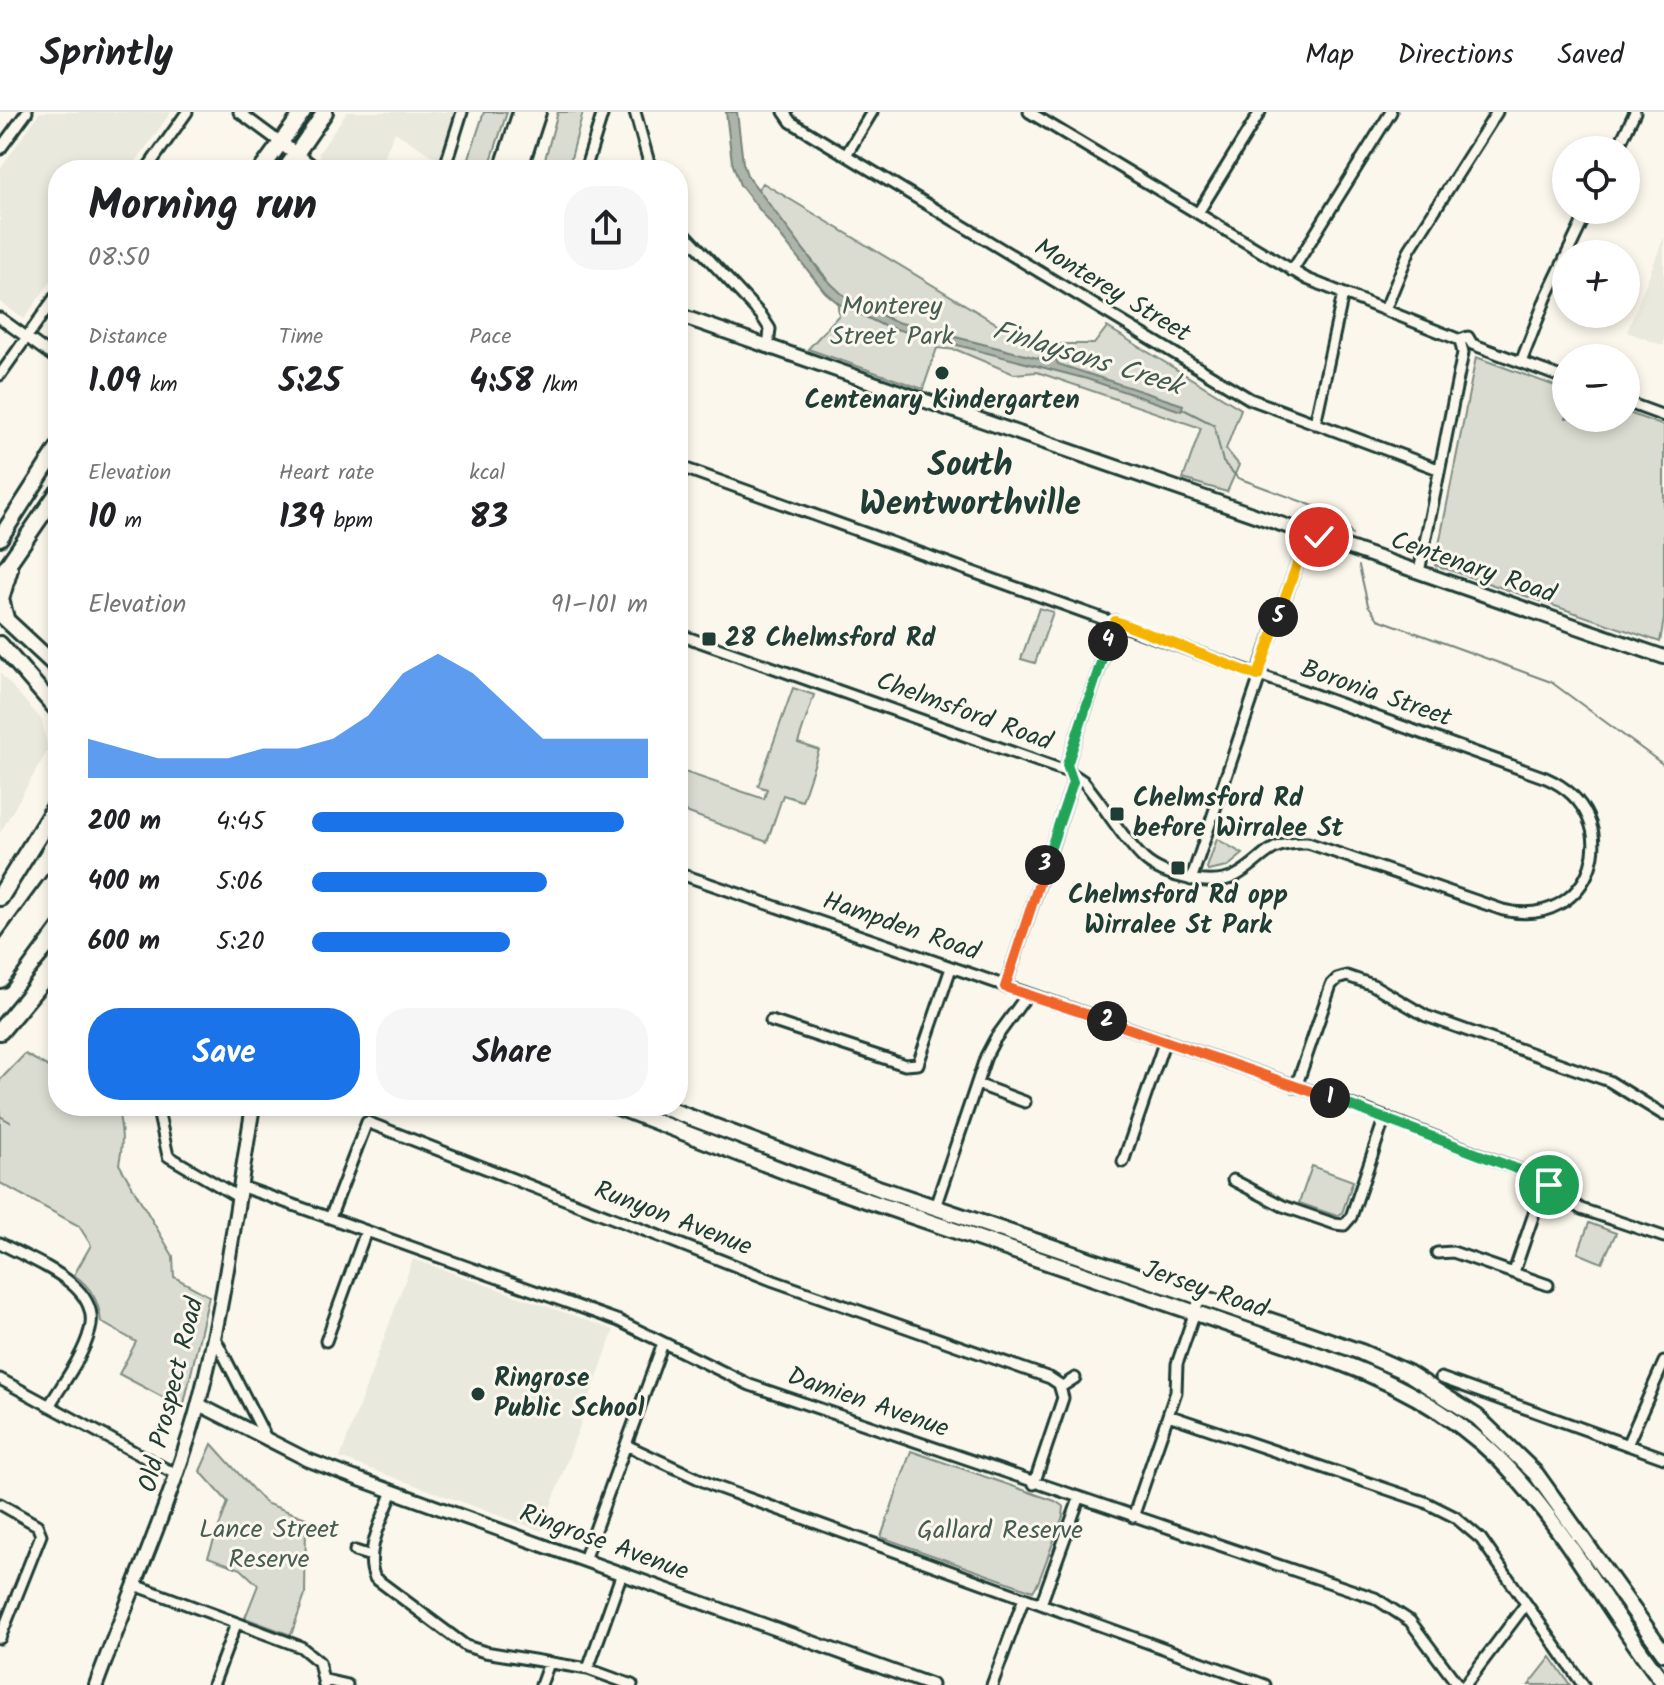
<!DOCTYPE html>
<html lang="en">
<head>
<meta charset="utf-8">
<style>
	:root { --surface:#fff; --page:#f6f6f6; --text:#202124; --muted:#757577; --line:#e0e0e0; --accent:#1a73e8 }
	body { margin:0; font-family:Kalam,sans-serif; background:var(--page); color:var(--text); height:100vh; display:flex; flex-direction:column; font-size:30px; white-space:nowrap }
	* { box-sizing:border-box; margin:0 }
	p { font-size:26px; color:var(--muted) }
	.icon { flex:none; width:44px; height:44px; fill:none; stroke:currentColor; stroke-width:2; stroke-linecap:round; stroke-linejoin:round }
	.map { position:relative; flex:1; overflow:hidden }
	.drawer { position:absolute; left:48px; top:48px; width:640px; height:956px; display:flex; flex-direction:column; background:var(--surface); border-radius:32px; box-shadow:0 4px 12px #0003 }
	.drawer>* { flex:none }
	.controls { position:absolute; left:1552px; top:24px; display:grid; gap:16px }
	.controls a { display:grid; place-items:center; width:88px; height:88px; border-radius:50%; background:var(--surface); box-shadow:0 4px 12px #0003; font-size:40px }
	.pin { position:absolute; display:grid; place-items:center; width:68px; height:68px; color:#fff; margin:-34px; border:4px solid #fff; border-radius:50%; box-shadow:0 2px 8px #0007 }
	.km { position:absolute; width:40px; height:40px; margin:-20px; border-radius:50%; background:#222; color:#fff; font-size:22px; line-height:40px; text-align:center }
	.round { display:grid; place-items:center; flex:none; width:84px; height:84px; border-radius:32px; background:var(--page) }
	.headline { display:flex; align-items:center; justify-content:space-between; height:136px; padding:0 40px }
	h1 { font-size:44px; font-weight:800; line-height:60px }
	.stats { display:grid; grid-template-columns:repeat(3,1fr); gap:12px; height:136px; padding:8px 40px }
	.stats div { display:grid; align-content:center }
	.stats b { font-size:34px; font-weight:800 }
	.stats small { font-size:22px; font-weight:400 }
	.stats p { font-size:22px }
	.chart { height:224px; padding:16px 40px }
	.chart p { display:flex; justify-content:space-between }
	.chart svg { width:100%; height:144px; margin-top:8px; fill:var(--accent); opacity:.7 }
	.primary-button { display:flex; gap:16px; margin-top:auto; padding:16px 40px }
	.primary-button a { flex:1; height:92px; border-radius:32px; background:var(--accent); color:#fff; font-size:32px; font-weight:800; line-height:92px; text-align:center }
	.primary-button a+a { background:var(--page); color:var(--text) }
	ul { padding:0 40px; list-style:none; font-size:26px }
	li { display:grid; grid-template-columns:128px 96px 1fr; align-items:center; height:60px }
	li i { height:20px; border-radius:10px; background:var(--accent) }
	header { display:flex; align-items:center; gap:48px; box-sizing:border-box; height:112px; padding:0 40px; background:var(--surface); border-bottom:2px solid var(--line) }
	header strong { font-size:38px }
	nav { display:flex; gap:44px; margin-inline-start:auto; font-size:28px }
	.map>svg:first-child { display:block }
	.built { fill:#eae9de }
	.green { fill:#dbdcd1; stroke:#7d8c82; stroke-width:2 }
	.water { fill:#adb4aa; stroke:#74847b; stroke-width:2 }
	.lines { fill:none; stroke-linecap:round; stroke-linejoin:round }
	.stream { stroke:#74847b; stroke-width:2 }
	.minor-casing { stroke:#1f3d34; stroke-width:15 }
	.tertiary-casing { stroke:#1f3d34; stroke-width:17 }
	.secondary-casing { stroke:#1f3d34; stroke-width:18 }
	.trunk-casing { stroke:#1f3d34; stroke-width:20 }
	.motorway-casing { stroke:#1f3d34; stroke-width:22 }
	.minor { stroke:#fbf7ec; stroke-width:9 }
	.tertiary { stroke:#fbf7ec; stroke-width:11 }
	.secondary { stroke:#fbf7ec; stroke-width:12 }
	.trunk { stroke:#fbf7ec; stroke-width:14 }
	.motorway { stroke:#fbf7ec; stroke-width:16 }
	.split-1-casing { stroke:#fff; stroke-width:16 }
	.split-2-casing { stroke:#fff; stroke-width:16 }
	.split-3-casing { stroke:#fff; stroke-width:16 }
	.split-4-casing { stroke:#fff; stroke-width:16 }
	.split-5-casing { stroke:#fff; stroke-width:16 }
	.split-6-casing { stroke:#fff; stroke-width:16 }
	.split-1 { stroke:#22a559; stroke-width:10 }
	.split-2 { stroke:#f0652b; stroke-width:10 }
	.split-3 { stroke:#f0652b; stroke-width:10 }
	.split-4 { stroke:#22a559; stroke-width:10 }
	.split-5 { stroke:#f5b400; stroke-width:10 }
	.split-6 { stroke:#f5b400; stroke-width:10 }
	.poi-dot { fill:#1f3d34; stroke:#fbf7ec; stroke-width:3 }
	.labels { text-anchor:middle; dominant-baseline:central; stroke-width:6; stroke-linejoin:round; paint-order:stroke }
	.street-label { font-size:26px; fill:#1f3d34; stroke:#fbf7ec }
	.park-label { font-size:26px; fill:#455d53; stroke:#fbf7ec }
	.poi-label { font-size:26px; font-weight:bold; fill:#1f3d34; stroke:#fbf7ec; text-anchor:start }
	.water-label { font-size:28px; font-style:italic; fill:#425b52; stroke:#fbf7ec }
	.district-label { font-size:34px; font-weight:bold; fill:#1f3d34; stroke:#fbf7ec }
</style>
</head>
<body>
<header>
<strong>Sprintly</strong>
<nav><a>Map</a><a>Directions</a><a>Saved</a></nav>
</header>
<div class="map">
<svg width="1664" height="1573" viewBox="0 0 1664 1573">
	<rect width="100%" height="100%" fill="#fbf7ec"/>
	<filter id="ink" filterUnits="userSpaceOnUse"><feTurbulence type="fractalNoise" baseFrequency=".0125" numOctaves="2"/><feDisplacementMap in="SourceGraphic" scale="16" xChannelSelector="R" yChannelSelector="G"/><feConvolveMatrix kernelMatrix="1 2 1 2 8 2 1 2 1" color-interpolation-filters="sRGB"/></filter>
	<g filter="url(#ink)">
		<!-- built -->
		<path class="built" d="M40 0H171L130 58H58V159L24 207 0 190V57Z
			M347 0H454L440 49 395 20 378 58H336L320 47 319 41Z
			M1664 125V234L1627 220Z
			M0 561 42 608 48 638 0 721Z
			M413 1147 614 1218 542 1419 340 1346Z"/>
		<!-- green -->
		<path class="green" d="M484 0H507L488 58H465Z
			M558 0H583L568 58H542Z
			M763 71 1024 228 1045 232H1094L1107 215 1241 297 1226 337 1239 353 1227 380 1183 367 1201 316 1037 260 1014 262 957 238 937 236 923 277 808 237 839 203 836 178 756 79Z
			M1476 245 1566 278V306H1626V300L1664 314V507L1660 530 1435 453Z
			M1039 496 1053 500 1035 551 1021 547Z
			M793 576 814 583 798 631 819 638 802 689 783 683 767 730 678 697V681L685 660 764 687 767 677 758 674Z
			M1217 727 1243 742 1227 755 1208 759 1207 756Z
			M25 942 58 960V994H117C122 1015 124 1031 119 1052L173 1144 174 1165 209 1184 183 1296 119 1262 136 1230 101 1210C99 1189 91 1175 74 1163L91 1133 79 1114 0 1071V968Z
			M1312 1054 1353 1069 1342 1101 1337 1104 1299 1091Z
			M1589 1111 1616 1121 1602 1151 1578 1141Z
			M212 1332 265 1391 306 1406 305 1483 291 1523 245 1506 258 1473 241 1457 208 1445 228 1390 200 1359Z
			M911 1339 1055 1389 1064 1395 1063 1404 1038 1471 1033 1479 881 1425Z
			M1551 1545 1570 1573H1529Z"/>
		<!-- water -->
		<path class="water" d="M726 0H737L743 51 747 63 825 166 842 182 893 209 1045 248 1051 246 1054 235 1058 236 1055 246 1058 252 1183 293 1181 299 1087 267 884 214 839 192 825 180 740 73 732 50Z"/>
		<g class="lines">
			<!-- stream -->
			<path class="stream" d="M1183 297 1214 313 1223 350 1238 366 1338 403 1352 423
				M1359 454 1368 493 1378 507 1551 570 1664 653
				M0 1004 10 1010"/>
			<defs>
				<path id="minor" d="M239 0 281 31
					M635 0 651 58
					M784 0 791 10 1250 287 1438 357
					M1029 0 1307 167 1460 228
					M0 37 27 0
					M1617 38 1635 0
					M846 43 872 0
					M146 58 187 0
					M444 58 462 0
					M585 58 603 0
					M1198 101 1260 0
					M678 114 761 203 770 217 768 235
					M1567 142 1588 98
					M1292 159 1391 0
					M1385 198 1410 137 1497 0
					M0 206 58 248
					M1460 228 1468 225 1472 232 1566 267
					M1521 250 1546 186 1566 144
					M0 263 58 181
					M1626 290 1664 304
					M1315 312 1343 182
					M678 354 1546 666C1632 704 1592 820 1503 798L1308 731C1265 730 1268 745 1237 763 1214 777 1163 765 1144 747 1121 725 1104 693 1083 669L1071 661 678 522
					M1419 460 1463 241 1460 228
					M678 761 1363 997 1533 1063 1581 1097 1664 1125
					M1191 768 1258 570 1259 558 1308 422
					M1005 875 1073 670 1067 653 1115 509
					M771 909 905 953 918 952 951 856
					M977 972 1025 990
					M1296 975 1331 873 1337 867 1347 864 1373 873 1426 904 1609 969 1664 1003
					M157 994 168 1044 238 1085
					M1123 1050 1165 928
					M1233 1068 1283 1094 1335 1112 1344 1113 1351 1105 1385 1005
					M240 1074 619 1209 750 1273 1375 1486 1410 1509 1458 1573
					M935 1095 986 944 995 927 1027 883
					M330 1106 367 1010 774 1169 1050 1266 1059 1272 1063 1286 1034 1372
					M0 1131C32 1149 102 1172 90 1218 83 1245 63 1271 49 1294
					M1437 1141 1453 1140 1548 1173
					M1514 1160 1539 1087 1549 1073
					M214 1224 265 1324
					M326 1229 366 1119
					M1441 1266 1664 1346
					M0 1267 177 1363
					M1061 1275 1075 1266
					M1168 1303 1425 1390 1455 1405 1481 1427 1583 1573
					M626 1333 714 1374 1265 1573
					M1627 1333 1664 1250
					M393 1379C384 1404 363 1441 375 1466L466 1534 485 1540 588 1557 632 1573
					M0 1392 37 1413 41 1423 0 1526
					M1133 1405 1176 1280 1177 1252 1200 1185
					M355 1439 371 1444
					M584 1448 663 1231
					M135 1473 301 1535 319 1550 324 1573
					M1041 1492 1079 1387
					M588 1557 622 1461
					M325 1568 347 1573
					M213 1573 236 1512
					M541 1573 549 1551
					M992 1573 1024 1486
					M1465 1573 1526 1492"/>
				<path id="tertiary" d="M198 1292 308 1348 350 1364 931 1573"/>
				<path id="secondary" d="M281 31 316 58
					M678 203 1664 545
					M96 1573C129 1483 168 1397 195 1305 223 1204 236 1097 253 994"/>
				<path id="trunk" d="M261 58 303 0
					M285 58 325 0
					M0 426 58 336
					M0 464 58 380
					M0 502 58 556
					M6 506 1 487 10 457
					M0 532 58 599
					M615 994 813 1070 1339 1250C1407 1275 1469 1311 1517 1366 1573 1429 1612 1505 1664 1571
					M660 994 881 1077 1289 1215 1361 1240 1408 1261 1477 1305 1536 1362 1664 1541"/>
				<path id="motorway" d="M503 58 522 0
					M518 58 537 0
					M56 553 58 555
					M0 785 58 691
					M0 843 58 764
					M0 867 58 788
					M0 919 58 849"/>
			</defs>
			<!-- minor casing -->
			<use href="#minor" class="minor-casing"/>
			<!-- tertiary casing -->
			<use href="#tertiary" class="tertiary-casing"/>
			<!-- secondary casing -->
			<use href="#secondary" class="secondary-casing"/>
			<!-- trunk casing -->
			<use href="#trunk" class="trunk-casing"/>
			<!-- motorway casing -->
			<use href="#motorway" class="motorway-casing"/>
			<!-- minor -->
			<use href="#minor" class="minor"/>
			<!-- tertiary -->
			<use href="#tertiary" class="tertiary"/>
			<!-- secondary -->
			<use href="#secondary" class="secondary"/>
			<!-- trunk -->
			<use href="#trunk" class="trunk"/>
			<!-- motorway -->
			<use href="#motorway" class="motorway"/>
		</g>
	</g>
	<g class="lines" filter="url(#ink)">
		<defs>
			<path id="split-1" d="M1330 986 1530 1062 1549 1073"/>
			<path id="split-2" d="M1107 909 1330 986"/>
			<path id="split-3" d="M1045 753 1005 875 1107 909"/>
			<path id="split-4" d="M1045 753 1073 670 1067 653 1108 529"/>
			<path id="split-5" d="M1108 529 1115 509 1258 564 1278 505"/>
			<path id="split-6" d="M1278 505 1308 422 1319 425"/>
		</defs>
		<!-- split-1 casing -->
		<use href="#split-1" class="split-1-casing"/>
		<!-- split-2 casing -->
		<use href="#split-2" class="split-2-casing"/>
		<!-- split-3 casing -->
		<use href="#split-3" class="split-3-casing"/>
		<!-- split-4 casing -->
		<use href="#split-4" class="split-4-casing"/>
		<!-- split-5 casing -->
		<use href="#split-5" class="split-5-casing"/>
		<!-- split-6 casing -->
		<use href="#split-6" class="split-6-casing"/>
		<!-- split-1 -->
		<use href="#split-1" class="split-1"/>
		<!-- split-2 -->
		<use href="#split-2" class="split-2"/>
		<!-- split-3 -->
		<use href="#split-3" class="split-3"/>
		<!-- split-4 -->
		<use href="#split-4" class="split-4"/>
		<!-- split-5 -->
		<use href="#split-5" class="split-5"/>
		<!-- split-6 -->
		<use href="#split-6" class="split-6"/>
	</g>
	<!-- markers -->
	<g class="poi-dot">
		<circle cx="942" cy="261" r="8"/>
		<rect x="701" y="519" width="16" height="16" rx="4"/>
		<rect x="1109" y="694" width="16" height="16" rx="4"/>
		<rect x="1170" y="748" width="16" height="16" rx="4"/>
		<circle cx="478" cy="1282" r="8"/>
	</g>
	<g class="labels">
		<!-- street labels -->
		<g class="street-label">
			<text transform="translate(1112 179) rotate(31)">Monterey Street</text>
			<text transform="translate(1473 456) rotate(19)">Centenary Road</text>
			<text transform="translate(1376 582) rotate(19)">Boronia Street</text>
			<text transform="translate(964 600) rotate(20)">Chelmsford Road</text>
			<text transform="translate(901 815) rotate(19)">Hampden Road</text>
			<text transform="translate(673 1107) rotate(21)">Runyon Avenue</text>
			<text transform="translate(1205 1178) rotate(19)">Jersey Road</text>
			<text transform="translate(172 1283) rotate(-76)">Old Prospect Road</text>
			<text transform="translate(868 1291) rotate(19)">Damien Avenue</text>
			<text transform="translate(604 1431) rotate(20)">Ringrose Avenue</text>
		</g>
		<!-- park labels -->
		<g class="park-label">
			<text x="892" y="195">Monterey<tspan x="892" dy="30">Street Park</tspan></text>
			<text x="269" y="1418">Lance Street<tspan x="269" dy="30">Reserve</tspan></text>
			<text x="1000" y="1419">Gallard Reserve</text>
		</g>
		<!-- poi labels -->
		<g class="poi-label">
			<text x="942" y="289" text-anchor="middle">Centenary Kindergarten</text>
			<text x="725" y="527">28 Chelmsford Rd</text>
			<text x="1133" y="687">Chelmsford Rd<tspan x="1133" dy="30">before Wirralee St</tspan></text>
			<text x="1178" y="784" text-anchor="middle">Chelmsford Rd opp<tspan x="1178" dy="30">Wirralee St Park</tspan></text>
			<text x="494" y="1267">Ringrose<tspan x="494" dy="30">Public School</tspan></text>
		</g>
		<!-- water labels -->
		<g class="water-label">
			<text transform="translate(1087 247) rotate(17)">Finlaysons Creek</text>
		</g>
		<!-- district labels -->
		<g class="district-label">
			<text x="970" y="354">South<tspan x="970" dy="39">Wentworthville</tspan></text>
		</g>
	</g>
</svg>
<div class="controls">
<a><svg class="icon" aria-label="locate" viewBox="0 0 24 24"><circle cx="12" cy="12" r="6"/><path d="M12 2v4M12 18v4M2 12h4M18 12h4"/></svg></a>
<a>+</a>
<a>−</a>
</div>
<div class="pin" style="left:1549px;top:1073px;background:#1e9e55"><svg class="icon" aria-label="arrive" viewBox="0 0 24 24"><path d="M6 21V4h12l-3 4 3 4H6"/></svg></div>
<div class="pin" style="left:1319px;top:425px;background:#d93025"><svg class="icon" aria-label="check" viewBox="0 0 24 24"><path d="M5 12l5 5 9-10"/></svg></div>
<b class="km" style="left:1330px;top:986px">1</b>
<b class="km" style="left:1107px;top:909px">2</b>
<b class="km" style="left:1045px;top:753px">3</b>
<b class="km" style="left:1108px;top:529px">4</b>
<b class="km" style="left:1278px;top:505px">5</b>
<section class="drawer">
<div class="headline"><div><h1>Morning run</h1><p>08:50</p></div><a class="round"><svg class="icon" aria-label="share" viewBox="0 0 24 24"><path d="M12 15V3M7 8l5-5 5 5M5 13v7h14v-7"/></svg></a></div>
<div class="stats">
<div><p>Distance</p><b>1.09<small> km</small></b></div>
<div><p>Time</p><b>5:25</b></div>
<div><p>Pace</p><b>4:58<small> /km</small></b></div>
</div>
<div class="stats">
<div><p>Elevation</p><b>10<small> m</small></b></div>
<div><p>Heart rate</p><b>139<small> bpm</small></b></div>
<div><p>kcal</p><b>83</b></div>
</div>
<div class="chart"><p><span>Elevation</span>91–101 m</p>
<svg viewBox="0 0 160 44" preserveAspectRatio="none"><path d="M0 44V32L10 35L20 38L30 38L40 38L50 35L60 35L70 32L80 25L90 12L100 6L110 12L120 22L130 32L140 32L150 32L160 32V44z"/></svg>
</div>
<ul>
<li><b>200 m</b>4:45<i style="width:93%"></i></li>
<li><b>400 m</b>5:06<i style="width:70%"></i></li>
<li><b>600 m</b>5:20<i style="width:59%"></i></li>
</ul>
<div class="primary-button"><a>Save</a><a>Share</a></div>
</section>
</div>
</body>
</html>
